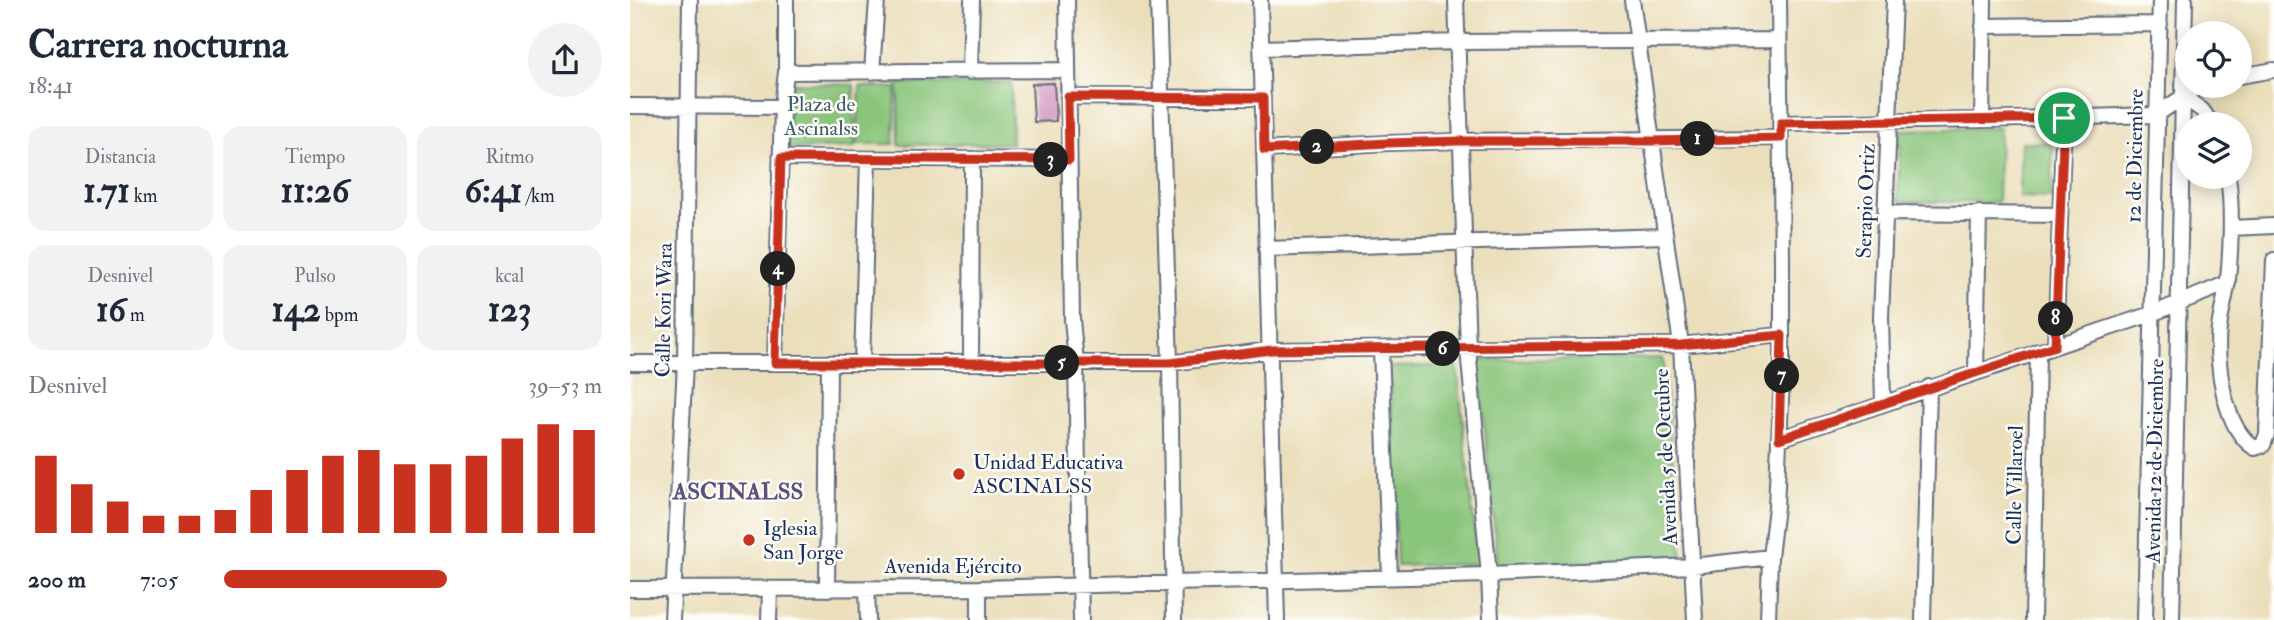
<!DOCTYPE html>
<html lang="es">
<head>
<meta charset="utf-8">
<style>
	:root { --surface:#fff; --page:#f2f2f3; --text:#1f2937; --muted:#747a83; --accent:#c8321e }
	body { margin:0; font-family:"IM FELL Double Pica",serif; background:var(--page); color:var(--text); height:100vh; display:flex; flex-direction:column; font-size:26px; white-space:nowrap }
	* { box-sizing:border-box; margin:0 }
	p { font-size:23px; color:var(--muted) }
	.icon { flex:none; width:38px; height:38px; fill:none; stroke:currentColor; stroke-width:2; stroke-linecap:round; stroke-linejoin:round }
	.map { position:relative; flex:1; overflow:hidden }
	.drawer { display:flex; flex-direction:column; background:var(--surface); width:630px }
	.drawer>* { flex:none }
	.fabs { position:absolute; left:1545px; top:21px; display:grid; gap:14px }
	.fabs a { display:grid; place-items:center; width:77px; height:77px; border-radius:50%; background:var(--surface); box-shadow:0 4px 18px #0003; font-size:35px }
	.pin { position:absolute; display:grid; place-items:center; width:60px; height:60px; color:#fff; margin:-30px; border:4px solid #fff; border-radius:50%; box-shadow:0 2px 7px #0007 }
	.km { position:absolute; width:35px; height:35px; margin:-18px; border-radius:50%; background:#222; color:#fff; font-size:19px; line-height:35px; text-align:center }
	.round { display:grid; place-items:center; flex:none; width:74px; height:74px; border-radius:37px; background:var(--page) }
	.headline { display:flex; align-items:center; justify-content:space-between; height:119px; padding:0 28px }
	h1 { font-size:38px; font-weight:700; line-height:52px }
	.metrics { display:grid; grid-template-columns:repeat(3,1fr); gap:10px; height:119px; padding:7px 28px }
	.metrics div { display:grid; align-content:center; border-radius:18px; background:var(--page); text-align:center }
	.metrics b { font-size:35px; font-weight:700 }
	.metrics small { font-size:19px; font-weight:400 }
	.metrics p { font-size:19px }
	.chart { height:196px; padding:14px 28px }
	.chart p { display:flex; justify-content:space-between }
	.chart svg { width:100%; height:126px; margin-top:7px; stroke:var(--accent); stroke-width:6 }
	ul { padding:0 28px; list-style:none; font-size:23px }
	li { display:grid; grid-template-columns:112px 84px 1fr; align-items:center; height:52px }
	li i { height:18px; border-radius:9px; background:var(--accent) }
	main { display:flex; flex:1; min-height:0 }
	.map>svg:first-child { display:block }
	.green { fill:#89c57a; stroke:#527a6c; stroke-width:2 }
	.building { fill:#d293bc }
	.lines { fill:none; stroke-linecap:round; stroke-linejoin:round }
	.minor-casing { stroke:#646d7f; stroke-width:18 }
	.minor { stroke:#fff; stroke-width:14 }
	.route-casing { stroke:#fff; stroke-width:14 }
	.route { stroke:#c8321e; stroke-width:9 }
	.poi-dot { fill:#c8321e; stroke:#fdfcf7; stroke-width:2.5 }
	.labels { text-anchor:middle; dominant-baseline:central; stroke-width:5; stroke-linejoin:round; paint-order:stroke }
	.park-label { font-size:21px; fill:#3c5c66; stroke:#fdfcf7 }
	.street-label { font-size:21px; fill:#1b2f5e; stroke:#fdfcf7 }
	.poi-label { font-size:21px; fill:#1b2f5e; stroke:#fdfcf7; text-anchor:start }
	.neighbourhood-label { font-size:23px; font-weight:bold; fill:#5b527f; stroke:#fdfcf7 }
</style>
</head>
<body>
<main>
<section class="drawer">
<div class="headline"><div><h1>Carrera nocturna</h1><p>18:41</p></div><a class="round"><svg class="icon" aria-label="share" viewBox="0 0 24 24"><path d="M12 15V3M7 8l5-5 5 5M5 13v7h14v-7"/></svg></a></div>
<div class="metrics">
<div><p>Distancia</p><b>1.71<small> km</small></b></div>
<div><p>Tiempo</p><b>11:26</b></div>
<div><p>Ritmo</p><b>6:41<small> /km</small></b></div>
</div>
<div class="metrics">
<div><p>Desnivel</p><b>16<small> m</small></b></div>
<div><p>Pulso</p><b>142<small> bpm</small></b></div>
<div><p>kcal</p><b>123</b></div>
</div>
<div class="chart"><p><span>Desnivel</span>39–53 m</p>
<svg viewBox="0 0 160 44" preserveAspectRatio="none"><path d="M5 44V17M15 44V27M25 44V33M35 44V38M45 44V38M55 44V36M65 44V29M75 44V22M85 44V17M95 44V15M105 44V20M115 44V20M125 44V17M135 44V11M145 44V6M155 44V8"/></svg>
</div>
<ul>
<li><b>200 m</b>7:05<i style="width:59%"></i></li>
</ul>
</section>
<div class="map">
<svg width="1644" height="620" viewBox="0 0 1644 620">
	<rect width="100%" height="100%" fill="#fdfcf7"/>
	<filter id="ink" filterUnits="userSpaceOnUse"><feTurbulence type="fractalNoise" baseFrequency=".0143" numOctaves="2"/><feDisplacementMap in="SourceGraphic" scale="14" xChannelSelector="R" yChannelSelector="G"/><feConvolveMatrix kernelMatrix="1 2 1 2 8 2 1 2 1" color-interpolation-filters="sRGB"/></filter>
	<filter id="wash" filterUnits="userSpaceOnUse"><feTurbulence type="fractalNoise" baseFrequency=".00686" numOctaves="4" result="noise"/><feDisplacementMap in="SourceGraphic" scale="28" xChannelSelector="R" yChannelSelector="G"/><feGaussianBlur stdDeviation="1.57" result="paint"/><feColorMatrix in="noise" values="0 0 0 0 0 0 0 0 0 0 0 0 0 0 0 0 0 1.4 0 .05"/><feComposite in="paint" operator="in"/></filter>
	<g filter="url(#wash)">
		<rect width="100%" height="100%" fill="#ebdfbb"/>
		<!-- green -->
		<path class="green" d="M381 82 382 143 269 145 268 84Z
			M164 83 224 85 225 147 157 149 160 87Z
			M230 86 266 88 264 144H227Z
			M1370 128 1368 202H1268L1270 130Z
			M1391 142 1423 143 1421 198 1389 197Z
			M1033 358 1052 558 868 566 848 360Z
			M827 365 848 564 767 566 760 367Z"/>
		<g id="blocks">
			<!-- building -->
			<path class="building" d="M424 83 426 121 404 122 402 84Z"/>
		</g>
	</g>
	<g filter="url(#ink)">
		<use href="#blocks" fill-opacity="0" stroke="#646d7f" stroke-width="2"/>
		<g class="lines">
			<defs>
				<path id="minor" d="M437 0 442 319 446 363 451 620
					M528 0 540 363 544 620
					M630 0 647 620
					M826 0 838 349 859 575 861 620
					M1002 0 1051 345 1065 620
					M1353 26 1530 24
					M631 48 828 42 1149 40
					M156 72 438 70
					M242 72 247 0
					M340 72 342 0
					M1610 76 1644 70
					M1552 96 1572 110 1582 124
					M438 97 633 98
					M0 106 152 107
					M1352 120 1354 0
					M1151 123 1352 120 1526 115 1569 86
					M634 150 757 143 831 141 1151 138
					M151 158 439 160
					M1598 177C1603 210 1601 246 1598 280 1596 296 1591 312 1589 328 1585 361 1594 430 1625 448L1633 445 1637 434 1644 260
					M1256 213 1430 215
					M1601 228 1644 226
					M636 249 1035 236
					M1425 346 1434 118
					M751 350 760 577
					M0 363H540L641 350 1051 345 1152 335
					M145 363 152 107 156 72V0
					M232 363 238 159
					M341 363 342 159
					M1346 372 1349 213
					M1253 403 1251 317 1264 0
					M1149 439 1524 313 1598 283
					M237 588 238 620
					M349 588V620
					M0 589 349 588 859 575 1063 566 1140 557
					M197 589 199 363
					M42 620 55 363 60 0
					M139 620 140 589
					M1138 620 1140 557 1146 507 1152 377V261L1149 0
					M1293 620 1299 387
					M1403 620 1408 351
					M1515 620 1530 0
					M1542 620 1555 0"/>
			</defs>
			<!-- minor casing -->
			<use href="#minor" class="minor-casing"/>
			<!-- minor -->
			<use href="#minor" class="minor"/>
		</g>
	</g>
	<g class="lines" filter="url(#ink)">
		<defs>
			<path id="route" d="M438 97 633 98 634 150 757 143 831 141H1022L1151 138V123L1434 118 1425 346 1149 439 1152 335 1051 345 641 350 540 363H145L151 158 439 160Z"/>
		</defs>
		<!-- route casing -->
		<use href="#route" class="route-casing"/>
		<!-- route -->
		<use href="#route" class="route"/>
	</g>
	<!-- markers -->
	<g class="poi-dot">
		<circle cx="329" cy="474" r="7"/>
		<circle cx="119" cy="540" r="7"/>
	</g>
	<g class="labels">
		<!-- park labels -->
		<g class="park-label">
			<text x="191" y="104">Plaza de<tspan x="191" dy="24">Ascinalss</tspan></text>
		</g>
		<!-- street labels -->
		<g class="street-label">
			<text transform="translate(1505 156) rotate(-89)">12 de Diciembre</text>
			<text transform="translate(1236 201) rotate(-88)">Serapio Ortiz</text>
			<text transform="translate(34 310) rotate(-89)">Calle Kori Wara</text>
			<text transform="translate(1036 457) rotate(-93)">Avenida 5 de Octubre</text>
			<text transform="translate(1525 461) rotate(-89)">Avenida 12 de Diciembre</text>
			<text transform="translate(1385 485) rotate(-89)">Calle Villaroel</text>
			<text x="323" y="566">Avenida Ejército</text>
		</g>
		<!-- poi labels -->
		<g class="poi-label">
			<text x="343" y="462">Unidad Educativa<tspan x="343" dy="24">ASCINALSS</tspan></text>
			<text x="133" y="528">Iglesia<tspan x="133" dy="24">San Jorge</tspan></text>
		</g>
		<!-- neighbourhood labels -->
		<g class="neighbourhood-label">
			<text x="108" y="491">ASCINALSS</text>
		</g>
	</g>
</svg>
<div class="fabs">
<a><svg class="icon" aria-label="locate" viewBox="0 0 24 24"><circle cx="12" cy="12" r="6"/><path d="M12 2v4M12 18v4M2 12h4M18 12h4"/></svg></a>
<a><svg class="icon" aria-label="layers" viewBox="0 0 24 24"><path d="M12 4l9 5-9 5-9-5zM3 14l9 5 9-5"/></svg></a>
</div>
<div class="pin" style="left:1434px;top:118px;background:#1e9e55"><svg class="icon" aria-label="arrive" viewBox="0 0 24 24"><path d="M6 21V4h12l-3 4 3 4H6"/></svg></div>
<b class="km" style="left:1068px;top:139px">1</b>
<b class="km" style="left:687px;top:147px">2</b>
<b class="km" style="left:421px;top:160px">3</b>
<b class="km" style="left:148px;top:269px">4</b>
<b class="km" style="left:432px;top:363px">5</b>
<b class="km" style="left:813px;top:349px">6</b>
<b class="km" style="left:1152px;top:376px">7</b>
<b class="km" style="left:1426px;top:319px">8</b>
</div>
</main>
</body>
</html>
